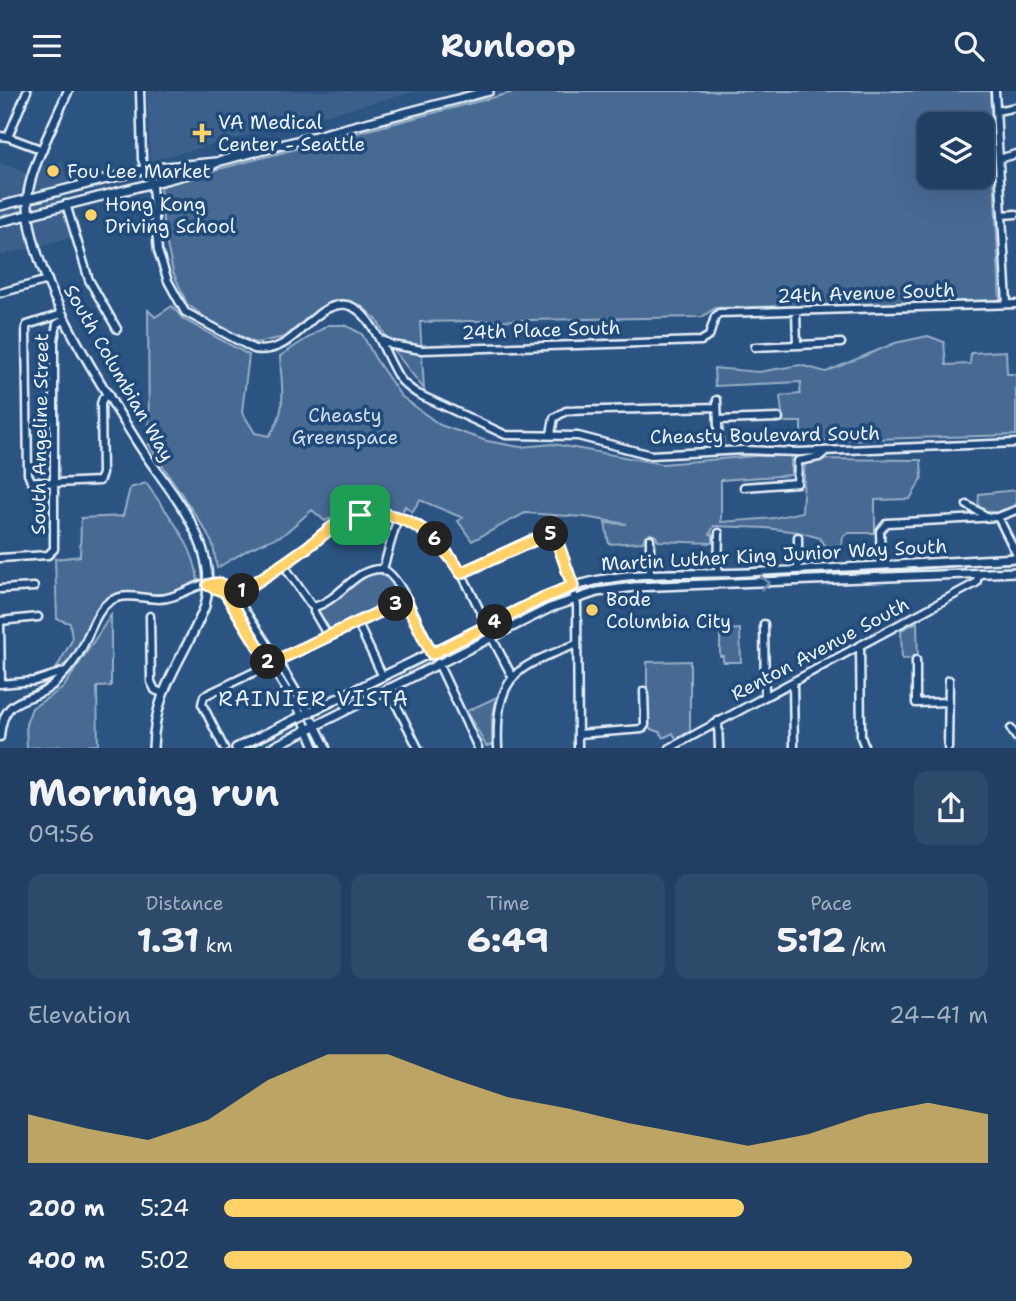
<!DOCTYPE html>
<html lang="en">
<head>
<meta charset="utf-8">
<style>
	:root { --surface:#203f62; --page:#2d4a6b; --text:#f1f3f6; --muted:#a2afbe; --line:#3d5877; --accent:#ffd166 }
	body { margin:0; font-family:"Shantell Sans",sans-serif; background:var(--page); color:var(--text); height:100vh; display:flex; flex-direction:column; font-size:26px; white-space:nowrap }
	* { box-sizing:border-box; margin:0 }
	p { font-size:23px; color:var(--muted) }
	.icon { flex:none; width:38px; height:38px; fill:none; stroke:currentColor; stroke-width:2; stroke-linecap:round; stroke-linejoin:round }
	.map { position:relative; height:657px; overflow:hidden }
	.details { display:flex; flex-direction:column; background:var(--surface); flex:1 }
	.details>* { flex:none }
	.controls { position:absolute; left:917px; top:21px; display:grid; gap:14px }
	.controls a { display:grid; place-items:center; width:77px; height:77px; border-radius:14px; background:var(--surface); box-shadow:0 7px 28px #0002,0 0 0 2px var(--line); font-size:35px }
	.pin { position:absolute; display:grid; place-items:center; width:60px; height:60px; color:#fff; margin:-30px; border-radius:14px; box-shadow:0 4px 10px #0006 }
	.km { position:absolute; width:35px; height:35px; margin:-18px; border-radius:50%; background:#222; color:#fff; font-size:19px; line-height:35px; text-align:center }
	.round { display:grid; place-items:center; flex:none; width:74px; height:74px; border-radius:14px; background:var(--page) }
	.overview { display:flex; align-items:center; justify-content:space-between; height:119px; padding:0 28px }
	h1 { font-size:38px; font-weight:700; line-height:52px }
	.metrics { display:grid; grid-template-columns:repeat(3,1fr); gap:10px; height:119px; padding:7px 28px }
	.metrics div { display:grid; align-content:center; border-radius:14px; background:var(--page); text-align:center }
	.metrics b { font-size:35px; font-weight:700 }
	.metrics small { font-size:19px; font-weight:400 }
	.metrics p { font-size:19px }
	.chart { height:196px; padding:14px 28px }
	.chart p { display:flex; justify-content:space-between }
	.chart svg { width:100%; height:126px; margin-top:7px; fill:var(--accent); opacity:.7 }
	ul { padding:0 28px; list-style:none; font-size:23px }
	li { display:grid; grid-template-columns:112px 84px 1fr; align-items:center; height:52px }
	li i { height:18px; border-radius:9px; background:var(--accent) }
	header { display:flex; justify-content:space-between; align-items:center; height:91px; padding:0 28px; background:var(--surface); font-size:32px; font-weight:700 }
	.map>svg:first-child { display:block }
	.built { fill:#3a608b }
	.green { fill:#476b93; stroke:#98aec6; stroke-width:2; fill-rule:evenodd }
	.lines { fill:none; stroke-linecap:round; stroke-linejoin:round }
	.minor-casing { stroke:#e8f1f8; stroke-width:11 }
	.major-casing { stroke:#e8f1f8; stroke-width:12 }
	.minor { stroke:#1f4a7a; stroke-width:6 }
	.major { stroke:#1f4a7a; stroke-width:7 }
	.tram { stroke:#e8f1f8; stroke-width:2 }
	.oneway { stroke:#6f8dac }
	.route-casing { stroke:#fff; stroke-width:14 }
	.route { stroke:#ffd166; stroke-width:9 }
	.poi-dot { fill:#ffd166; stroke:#1f4a7a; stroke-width:2.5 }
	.labels { text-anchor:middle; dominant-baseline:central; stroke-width:7; stroke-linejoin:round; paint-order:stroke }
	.poi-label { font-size:19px; fill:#e8f1f8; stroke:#1f4a7a; text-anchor:start }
	.street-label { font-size:19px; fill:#e8f1f8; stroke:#1f4a7a }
	.park-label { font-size:19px; fill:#d0dde9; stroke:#1f4a7a }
	.neighbourhood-label { font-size:21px; letter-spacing:2px; fill:#e8f1f8; stroke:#1f4a7a }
</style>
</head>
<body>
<header><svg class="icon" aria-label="menu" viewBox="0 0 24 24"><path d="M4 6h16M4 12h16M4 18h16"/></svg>Runloop<svg class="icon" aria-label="search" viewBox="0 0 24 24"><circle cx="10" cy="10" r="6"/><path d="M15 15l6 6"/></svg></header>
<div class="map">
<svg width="1016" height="657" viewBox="0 0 1016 657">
	<rect width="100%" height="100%" fill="#2b5482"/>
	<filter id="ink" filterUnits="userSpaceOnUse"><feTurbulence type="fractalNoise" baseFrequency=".0143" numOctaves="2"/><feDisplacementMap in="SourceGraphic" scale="14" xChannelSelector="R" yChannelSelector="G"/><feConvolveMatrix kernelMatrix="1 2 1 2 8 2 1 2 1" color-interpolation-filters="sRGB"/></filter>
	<g filter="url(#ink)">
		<!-- built -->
		<path class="built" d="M147 0H417L150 70Z
			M62 70 68 93 58 96 72 146 0 165V72L37 86 43 75Z"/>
		<!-- green -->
		<path class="green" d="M518 0H990L1000 210 715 217 702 226 420 231 424 298 392 257 377 229 360 214 342 211 318 218 285 246 255 252 210 230 187 213 173 181 164 140 160 96 184 87ZM929 33H982V86H929Z
			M172 215 183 228 249 264 242 321 255 342 269 345C289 318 281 296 280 265L328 234H345L362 243 375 267 401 305 440 334 487 350 520 356 553 353 662 373 755 365H791V384L721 389V431L774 427 802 421 805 368 921 369 922 387 910 408 875 409V442H847L843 446 842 453 833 460 823 453 820 447 798 441 766 437 714 435 710 443 713 444V452L658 450 656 445 651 443 645 445 643 451 609 453 605 432 627 433 584 426 525 422 472 450 458 430 463 427 420 409 412 421 405 415 402 422 377 417V414L369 409V398H354L344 401 346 420 325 430 312 419 283 444 251 457 217 477 213 454 206 440 149 354 148 219 155 226Z
			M928 245 944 251 946 274 970 273 971 262 1006 260 1007 283H1016V344L801 350V331H783L780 305 800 303 801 291 715 295 714 277 759 281 800 274 826 281 895 252Z
			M146 392C167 422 195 454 198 490L172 503H135L108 508C97 527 77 573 56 578L72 549 70 532 57 528 55 468 80 465 81 427 123 425 130 397Z
			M1016 399V415C1001 421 993 424 978 418L979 403Z
			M378 481 392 489 400 504 398 509 320 544 321 537 308 516 318 519C326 514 336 509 344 503 356 493 360 483 378 481Z
			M111 524V595L97 596 98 654 27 657 26 633 32 617 63 597Z
			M917 531 918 567 902 568 901 539Z
			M740 538 741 571H723V565H720V543H724V539Z
			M690 570V640L676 648 673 642 663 647 660 641 647 637V571Z
			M497 606 492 628V654L486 655 467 620Z"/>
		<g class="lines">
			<defs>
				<path id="minor" d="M140 0 142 68 152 96 158 160 168 190 185 221 254 258C280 263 296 243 314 227 363 184 379 255 398 285 403 293 410 298 418 303L506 344 578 345 651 364 743 359 798 361 1016 352
					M995 0 1007 213
					M997 20 1016 16
					M0 45 8 46 43 59
					M8 46 27 0
					M999 68 1016 63
					M66 113 89 189 117 238
					M1002 124 1016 123
					M0 202 48 189
					M796 220 797 254
					M62 223 27 234 26 237 28 383 31 390 54 392 99 390 102 383 101 313 103 307 109 303
					M380 248 392 254 422 259 701 250 709 245 715 226 719 222 1016 213
					M755 256 841 252
					M717 309 719 360
					M718 329 779 327
					M551 343 554 327 566 320 717 316
					M744 396 797 392 798 370 819 366 826 360
					M967 414 988 426
					M398 426 383 478C404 489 421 541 432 563
					M998 426 1016 462
					M798 446V479
					M650 448V483
					M0 467 48 464 54 458V249L57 233 65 228
					M283 473 311 514 314 516V521L328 545
					M881 475 880 440 887 432 998 426 1016 419
					M461 482 541 444 550 442 556 447 577 514 578 657
					M718 483 719 442
					M208 494 222 499 229 508 299 619 315 657
					M0 498 34 496
					M229 508C253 492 277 478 301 461 314 452 323 439 338 431 351 424 365 422 379 423 441 424 465 489 487 535
					M314 516C341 509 354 476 383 478
					M150 525 151 591 155 599 162 602
					M0 530 1 593
					M0 530 38 526
					M358 533 383 586
					M764 533 765 605
					M491 545 513 587
					M860 555 861 646 864 654
					M916 569V612L948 611
					M438 572 478 657
					M793 591 794 657
					M0 593 35 590 66 580
					M388 597 418 657
					M718 630 719 657
					M1011 638 1016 646
					M578 643 642 638 645 634 644 600
					M0 646C4 597 33 617 59 588 69 578 78 566 84 553 91 539 97 517 112 509 126 501 144 508 159 508 180 508 200 488 220 492 235 495 320 636 326 657
					M224 657 202 613 204 605 405 509
					M498 657C497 631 497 597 521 579 536 567 559 561 576 553
					M670 657 976 492 979 483
					M948 657 949 589"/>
				<path id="major" d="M68 0C57 26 30 78 28 104 24 177 100 292 139 354 170 402 221 453 205 515 184 569 155 595 153 657
					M0 115 146 78 216 71
					M0 131 200 80 220 70 489 0
					M236 657 543 507C612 475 675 485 748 482 838 478 927 472 1016 467
					M271 657 550 517 597 501 634 496 1016 481"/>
			</defs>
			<!-- minor casing -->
			<use href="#minor" class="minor-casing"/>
			<!-- major casing -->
			<use href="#major" class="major-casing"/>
			<!-- minor -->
			<use href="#minor" class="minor"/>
			<!-- major -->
			<use href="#major" class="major"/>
			<!-- tram -->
			<path class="tram" d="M249 657 540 513 597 494 642 488 736 486 1016 472"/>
		</g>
		<!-- one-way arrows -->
		<defs><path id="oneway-chevron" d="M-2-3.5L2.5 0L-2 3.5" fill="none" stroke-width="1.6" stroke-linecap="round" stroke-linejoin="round" transform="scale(1.75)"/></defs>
		<use class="oneway" href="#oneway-chevron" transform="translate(765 492) rotate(-3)"/>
	</g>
	<g class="lines" filter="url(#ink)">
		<defs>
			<path id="route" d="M384 423C420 430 442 452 461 482L550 442 556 447 573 495 543 507 432 563 405 509 269 573 225 501 208 494C221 490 227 494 234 505 257 491 280 476 302 460 336 436 337 422 384 423Z"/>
		</defs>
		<!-- route casing -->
		<use href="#route" class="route-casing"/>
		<!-- route -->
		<use href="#route" class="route"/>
	</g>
	<!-- markers -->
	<g class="poi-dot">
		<path d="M198.5 31.5h7v7h7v7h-7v7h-7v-7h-7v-7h7z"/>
		<circle cx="53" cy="80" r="7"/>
		<circle cx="91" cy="124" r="7"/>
		<circle cx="592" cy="519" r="7"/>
	</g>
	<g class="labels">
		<!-- poi labels -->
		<g class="poi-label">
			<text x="218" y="31">VA Medical<tspan x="218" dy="22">Center - Seattle</tspan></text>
			<text x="67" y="80">Fou Lee Market</text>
			<text x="105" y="113">Hong Kong<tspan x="105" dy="22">Driving School</tspan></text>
			<text x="606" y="508">Bode<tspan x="606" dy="22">Columbia City</tspan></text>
		</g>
		<!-- street labels -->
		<g class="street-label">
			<text transform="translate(866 202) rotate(-2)">24th Avenue South</text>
			<text transform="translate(541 239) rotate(-2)">24th Place South</text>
			<text transform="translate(119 282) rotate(60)">South Columbian Way</text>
			<text transform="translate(40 343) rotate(-89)">South Angeline Street</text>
			<text transform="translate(765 344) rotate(-1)">Cheasty Boulevard South</text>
			<text transform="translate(774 464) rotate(-3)">Martin Luther King Junior Way South</text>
			<text transform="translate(820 558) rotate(-28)">Renton Avenue South</text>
		</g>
		<!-- park labels -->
		<g class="park-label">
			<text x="345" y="324">Cheasty<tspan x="345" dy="22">Greenspace</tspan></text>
		</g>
		<!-- neighbourhood labels -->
		<g class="neighbourhood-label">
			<text x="314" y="608">RAINIER VISTA</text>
		</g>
	</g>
</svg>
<div class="controls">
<a><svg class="icon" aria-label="layers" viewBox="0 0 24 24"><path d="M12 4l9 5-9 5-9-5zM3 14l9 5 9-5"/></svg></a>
</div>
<div class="pin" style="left:360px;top:424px;background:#1e9e55"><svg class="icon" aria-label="arrive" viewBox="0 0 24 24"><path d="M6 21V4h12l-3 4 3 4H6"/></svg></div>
<b class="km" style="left:242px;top:500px">1</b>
<b class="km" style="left:268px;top:571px">2</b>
<b class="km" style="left:396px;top:513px">3</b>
<b class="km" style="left:495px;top:531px">4</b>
<b class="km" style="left:551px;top:443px">5</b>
<b class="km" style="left:435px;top:448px">6</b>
</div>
<section class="details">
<div class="overview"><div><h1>Morning run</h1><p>09:56</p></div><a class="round"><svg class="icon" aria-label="share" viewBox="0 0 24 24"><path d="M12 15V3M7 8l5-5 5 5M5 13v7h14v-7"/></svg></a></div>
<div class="metrics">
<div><p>Distance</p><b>1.31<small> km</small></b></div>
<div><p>Time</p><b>6:49</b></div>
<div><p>Pace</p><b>5:12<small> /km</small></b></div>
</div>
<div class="chart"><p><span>Elevation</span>24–41 m</p>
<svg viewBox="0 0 160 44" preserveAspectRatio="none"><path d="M0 44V27L10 32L20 36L30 29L40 15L50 6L60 6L70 14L80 21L90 25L100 30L110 34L120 38L130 34L140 27L150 23L160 27V44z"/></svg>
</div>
<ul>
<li><b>200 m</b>5:24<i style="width:68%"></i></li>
<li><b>400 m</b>5:02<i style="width:90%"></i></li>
</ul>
</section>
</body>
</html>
